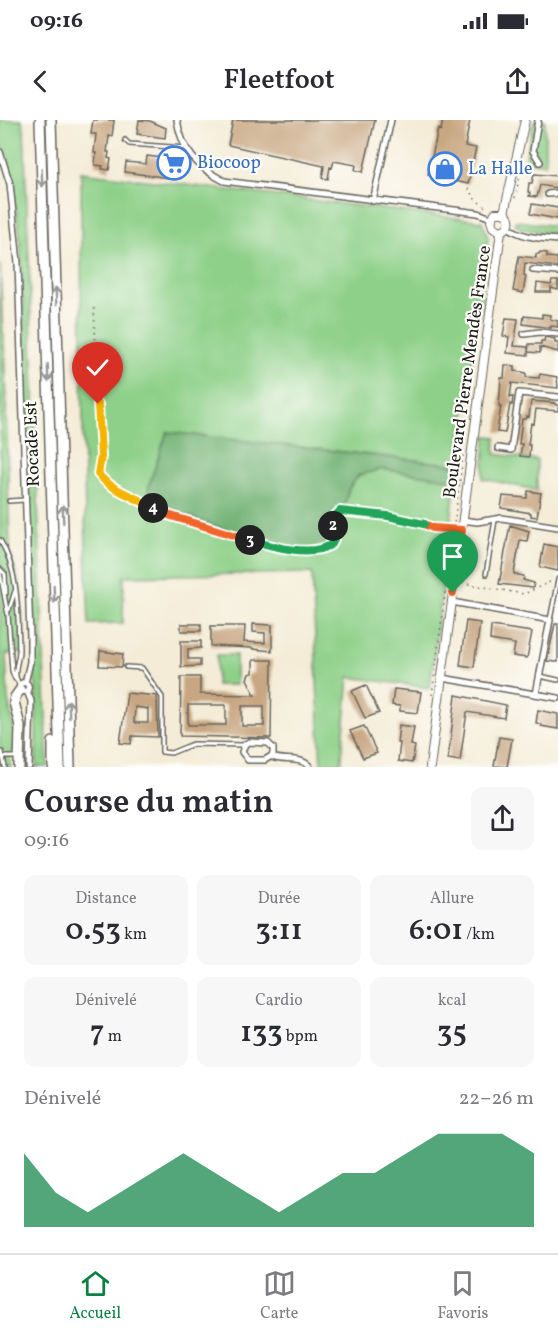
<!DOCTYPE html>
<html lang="fr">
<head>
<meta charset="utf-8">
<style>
	:root { --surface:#fff; --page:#f7f7f7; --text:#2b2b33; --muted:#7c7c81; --line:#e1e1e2; --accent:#0b8043 }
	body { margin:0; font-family:Vollkorn,serif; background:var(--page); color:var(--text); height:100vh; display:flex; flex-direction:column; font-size:22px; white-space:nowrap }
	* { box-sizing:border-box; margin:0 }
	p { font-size:20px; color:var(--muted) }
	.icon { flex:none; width:33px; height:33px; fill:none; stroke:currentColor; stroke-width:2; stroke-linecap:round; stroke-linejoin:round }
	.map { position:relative; height:647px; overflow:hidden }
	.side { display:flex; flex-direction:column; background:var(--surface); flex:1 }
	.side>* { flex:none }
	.pin { position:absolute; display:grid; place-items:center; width:51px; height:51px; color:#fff; margin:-62px -26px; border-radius:50% 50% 50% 0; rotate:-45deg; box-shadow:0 0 6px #0007 }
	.pin .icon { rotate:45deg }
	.km { position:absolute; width:30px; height:30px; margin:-15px; border-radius:50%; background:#222; color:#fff; font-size:16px; line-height:30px; text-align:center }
	.round { display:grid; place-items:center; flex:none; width:63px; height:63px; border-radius:12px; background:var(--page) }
	.head { display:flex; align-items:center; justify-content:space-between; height:102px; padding:0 24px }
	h1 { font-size:33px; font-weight:600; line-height:45px }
	.stats { display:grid; grid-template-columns:repeat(3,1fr); gap:9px; height:102px; padding:6px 24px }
	.stats div { display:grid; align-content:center; border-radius:12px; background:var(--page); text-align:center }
	.stats b { font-size:30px; font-weight:600 }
	.stats small { font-size:16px; font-weight:400 }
	.stats p { font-size:16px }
	.chart { height:168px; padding:12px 24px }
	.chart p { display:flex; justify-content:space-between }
	.chart svg { width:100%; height:108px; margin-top:6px; fill:var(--accent); opacity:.7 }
	.status { display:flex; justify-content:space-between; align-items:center; height:42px; padding:0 30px; background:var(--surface); direction:ltr }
	.status svg { height:16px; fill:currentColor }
	header { display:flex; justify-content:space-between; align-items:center; height:78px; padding:0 24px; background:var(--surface); font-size:27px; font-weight:600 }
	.tab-bar { display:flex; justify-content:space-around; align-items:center; height:84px; border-top:2px solid var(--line); background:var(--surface); font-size:16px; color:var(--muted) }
	.tab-bar a { display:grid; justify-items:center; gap:3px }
	.tab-bar .selected { color:var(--accent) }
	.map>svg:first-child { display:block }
	.green { fill:#8ed089; stroke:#557652; stroke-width:1.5 }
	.forest { fill:#72b275; stroke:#476748; stroke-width:1.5 }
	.building { fill:#c7a681; fill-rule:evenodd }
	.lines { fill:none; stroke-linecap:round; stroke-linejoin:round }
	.lane-casing { stroke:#68655d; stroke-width:6 }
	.street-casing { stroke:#68655d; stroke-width:8 }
	.secondary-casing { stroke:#68655d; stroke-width:10 }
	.highway-casing { stroke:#68655d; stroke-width:12 }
	.path { stroke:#68655d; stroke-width:1.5; stroke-dasharray:1.5 4.5; stroke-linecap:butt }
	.lane { stroke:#fff; stroke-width:3 }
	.street { stroke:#fff; stroke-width:5 }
	.secondary { stroke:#fff; stroke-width:8 }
	.highway { stroke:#fff; stroke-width:9 }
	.oneway { stroke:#999 }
	.split-1-casing { stroke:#fff; stroke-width:12 }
	.split-2-casing { stroke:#fff; stroke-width:12 }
	.split-3-casing { stroke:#fff; stroke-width:12 }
	.split-4-casing { stroke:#fff; stroke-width:12 }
	.split-5-casing { stroke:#fff; stroke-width:12 }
	.split-6-casing { stroke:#fff; stroke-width:12 }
	.split-1 { stroke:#f0652b; stroke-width:8 }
	.split-2 { stroke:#22a559; stroke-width:8 }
	.split-3 { stroke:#22a559; stroke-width:8 }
	.split-4 { stroke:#f0652b; stroke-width:8 }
	.split-5 { stroke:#f5b400; stroke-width:8 }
	.split-6 { stroke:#f5b400; stroke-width:8 }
	.labels { text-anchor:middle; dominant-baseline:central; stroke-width:4.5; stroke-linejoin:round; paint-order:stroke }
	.shop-label { font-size:18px; fill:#366cbe; stroke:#fdfcf7; text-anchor:start }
	.street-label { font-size:18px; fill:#1c1c1c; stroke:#fdfcf7 }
</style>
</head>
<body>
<div class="status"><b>09:16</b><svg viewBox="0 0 49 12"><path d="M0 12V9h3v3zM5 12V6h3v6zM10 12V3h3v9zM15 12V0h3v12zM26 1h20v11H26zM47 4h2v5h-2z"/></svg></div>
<header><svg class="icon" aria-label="back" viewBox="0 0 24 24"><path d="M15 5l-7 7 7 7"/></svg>Fleetfoot<svg class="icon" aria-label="share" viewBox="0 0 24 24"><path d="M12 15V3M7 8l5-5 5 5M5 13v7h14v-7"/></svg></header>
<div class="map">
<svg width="558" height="647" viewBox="0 0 558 647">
	<rect width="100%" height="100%" fill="#fdfcf7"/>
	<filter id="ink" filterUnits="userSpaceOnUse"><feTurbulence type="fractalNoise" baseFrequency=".0167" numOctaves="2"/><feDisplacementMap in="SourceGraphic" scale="12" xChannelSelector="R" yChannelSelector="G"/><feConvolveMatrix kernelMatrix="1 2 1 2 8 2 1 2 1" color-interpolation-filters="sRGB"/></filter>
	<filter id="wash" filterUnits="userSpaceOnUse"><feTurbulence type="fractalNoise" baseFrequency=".008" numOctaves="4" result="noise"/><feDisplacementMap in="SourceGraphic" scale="24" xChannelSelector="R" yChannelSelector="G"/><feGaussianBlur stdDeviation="1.35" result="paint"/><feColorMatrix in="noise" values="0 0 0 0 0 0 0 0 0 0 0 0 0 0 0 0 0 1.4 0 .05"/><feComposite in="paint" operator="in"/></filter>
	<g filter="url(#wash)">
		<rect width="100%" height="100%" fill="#f4ecd7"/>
		<!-- green -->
		<path class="green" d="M0 0H22L24 8 48 647H36V565L33 552 35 529 21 130 13 64 6 34 0 23Z
			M534 0H545V44L525 41Z
			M81 52 482 101 488 117 487 132 458 345 167 312 149 365 333 429 349 368 359 355 382 349 456 360 430 568 349 557 341 647H321L312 453 124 456 123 503 89 504C82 354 81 203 81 52Z
			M515 101 558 106V114L522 109 515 104Z
			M0 144 3 212 4 214 10 432 20 468 24 533 6 534 8 580 14 607V632L10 633 11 647H0Z
			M486 316 496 317 495 334 537 340V370L483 359Z
			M217 535H236V565H216Z"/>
		<!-- forest -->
		<path class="forest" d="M167 312 458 345 456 360 382 349 359 355 349 368 333 429H280L147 381 149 365Z"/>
		<g id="blocks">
			<!-- building -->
			<path class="building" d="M93 0H114L112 16H109L107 32H109L108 38 111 39 109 50 102 49 103 46 95 45 96 33H94L96 14H91Z
				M139 0 150 1 166 8 165 18 137 14Z
				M233 0H375L363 52 355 50 356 45 334 41 332 48 330 47 328 59 322 58 324 46 228 25Z
				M443 0H470L465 26 476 28 468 64 428 55 438 9 441 10Z
				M147 36 170 39 169 46 178 47 177 59 125 52 126 42 146 44Z
				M534 54 558 56V64L556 68 540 65 537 77 529 76 530 73 528 72 529 63H532Z
				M532 84 558 88V99L530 94Z
				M540 132 547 133V137L558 138V147L525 143 524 155 526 156 523 173 513 171 519 136 536 138V134H539Z
				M552 161H558V170L551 168V172H536L537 163 551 165Z
				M542 194 550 195V199L558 201V207L551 206V208L523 204 524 196 542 198Z
				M506 198 518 199 514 226 528 227V235L507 233 509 217 503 216Z
				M545 217 555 219V223H558V232L540 227V233L528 232 529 224H541V221H544Z
				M505 245 515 246V251L526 253V257L539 258 540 254 557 257 558 268 512 263 510 277H513L512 285 510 284 505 313 497 312 501 286H499L501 258H504Z
				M531 281 555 283V284L558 285V291L536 289 534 304 531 303 528 325H530L529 337 520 336 522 324H519L522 299H526L527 296 529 297Z
				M528 371 541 373 537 397 531 396V393L501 388 503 376 527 378Z
				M510 405 529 411 527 421 520 420 514 454 524 456 523 460 534 463 533 468 499 464Z
				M544 424 558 427V451L540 447Z
				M466 501 480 503 474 547 460 545Z
				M181 504H201V511H181Z
				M253 504 272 505V531L253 529V528L211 526V506H245L244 522 265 523V513L253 512Z
				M555 504H558V542H556L547 541Z
				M491 506 532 512 527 538 513 536 515 524 490 520Z
				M181 521H201V528L188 529V539H200V546L181 547Z
				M100 531 123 534 122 547 99 546Z
				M253 540H272L271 618 180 616 181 557H200V574L255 575 247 559 249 554 253 553ZM188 585H226V605H188ZM242 586H264V606H242Z
				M366 565 379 593 365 598 352 571Z
				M394 569 421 572 418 593 400 591V586L392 585Z
				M127 573 157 576 158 617 132 616 131 624 120 623ZM135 587 148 589V603H134Z
				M456 575 506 585 504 598 467 592 460 641 448 639Z
				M538 590 558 594V609L541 606V604L536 603Z
				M399 605 414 607 411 625 415 626 412 643 398 641 400 623H397Z
				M364 606 377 633 363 638 350 611Z
				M499 617 512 619 507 647 494 646Z"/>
		</g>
	</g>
	<g filter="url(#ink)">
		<use href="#blocks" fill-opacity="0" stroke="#68655d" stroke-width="1.5"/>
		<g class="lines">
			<defs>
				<path id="lane" d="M125 20 129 24 186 28
					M9 381 24 380
					M0 420C19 452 18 493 19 530 19 542 11 554 20 565
					M0 449 5 454 6 473
					M0 453 8 495 12 551 15 559
					M486 454 495 400
					M9 490 15 471
					M550 500 558 459
					M126 547 142 548 162 577V632L171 633 193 624 244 625
					M540 556 558 560
					M2 632 5 647
					M0 637H16"/>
				<path id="street" d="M177 0C182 31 197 47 224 61L478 93 491 98
					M538 0 533 31 540 42
					M0 32 10 64 18 143 30 518V542L25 563
					M548 74 558 73
					M373 81 391 0
					M508 107C523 118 540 118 558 120
					M533 150 558 152
					M524 214 540 212 558 214
					M498 328 511 330 519 273 558 277
					M463 400 477 402 502 398 558 407
					M452 482 550 500 536 574
					M442 558 558 578
					M19.5 567a4.5 4.5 0 1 1 9 0a4.5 4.5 0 1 1-9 0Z
					M27 571 31 581 29 647
					M249 622 268 623 273 628V635L265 640H248L242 632 245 624Z
					M272 637C283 642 302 636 310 647"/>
				<path id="secondary" d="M504 93 525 0
					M501 111 493 107 491 101 495 93H504
					M501 111C511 108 512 98 504 93
					M430 647 501 111"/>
				<path id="highway" d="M40 0 60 647
					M51 0 70 647
					M19 647 20 606 14 582 15 577 20 570
					M53 647V622"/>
			</defs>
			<!-- lane casing -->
			<use href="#lane" class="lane-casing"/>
			<!-- street casing -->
			<use href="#street" class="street-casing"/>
			<!-- secondary casing -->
			<use href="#secondary" class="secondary-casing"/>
			<!-- highway casing -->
			<use href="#highway" class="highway-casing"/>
			<!-- path -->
			<path class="path" d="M468 68 474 78 486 88
				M515 78 520 56
				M94 188 101 337 98 354 104 361 113 367 168 395 286 429H320L332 424 335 397 340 391 388 396 417 401 433 408 455 410
				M462 463 524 474 552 461
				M432 575 466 312"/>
			<!-- lane -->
			<use href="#lane" class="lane"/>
			<!-- street -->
			<use href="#street" class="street"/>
			<!-- secondary -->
			<use href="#secondary" class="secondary"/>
			<!-- highway -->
			<use href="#highway" class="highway"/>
		</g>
		<!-- one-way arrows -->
		<defs><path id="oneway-shaft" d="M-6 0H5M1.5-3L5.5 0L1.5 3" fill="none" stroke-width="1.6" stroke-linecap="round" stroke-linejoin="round" transform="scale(1.5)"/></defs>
		<g class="oneway">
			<use href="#oneway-shaft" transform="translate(42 58) rotate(88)"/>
			<use href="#oneway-shaft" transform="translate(56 176) rotate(-92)"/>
			<use href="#oneway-shaft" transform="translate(48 253) rotate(88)"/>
			<use href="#oneway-shaft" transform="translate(63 394) rotate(-92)"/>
			<use href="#oneway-shaft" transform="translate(54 474) rotate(88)"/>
			<use href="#oneway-shaft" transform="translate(69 589) rotate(-92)"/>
		</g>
	</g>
	<g class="lines" filter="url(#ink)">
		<defs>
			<path id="split-1" d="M424 404 433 408 462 410 453 473"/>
			<path id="split-2" d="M333 406 334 397 340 391 388 396 424 404"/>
			<path id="split-3" d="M250 420C271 426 312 438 332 424L334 419 333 406"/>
			<path id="split-4" d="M153 388 168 395 250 420"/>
			<path id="split-5" d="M100 317 101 337 98 354C112 371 135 376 153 388"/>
			<path id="split-6" d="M98 284 100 317"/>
		</defs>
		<!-- split-1 casing -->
		<use href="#split-1" class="split-1-casing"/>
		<!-- split-2 casing -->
		<use href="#split-2" class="split-2-casing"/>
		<!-- split-3 casing -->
		<use href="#split-3" class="split-3-casing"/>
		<!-- split-4 casing -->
		<use href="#split-4" class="split-4-casing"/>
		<!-- split-5 casing -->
		<use href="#split-5" class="split-5-casing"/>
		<!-- split-6 casing -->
		<use href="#split-6" class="split-6-casing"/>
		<!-- split-1 -->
		<use href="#split-1" class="split-1"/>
		<!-- split-2 -->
		<use href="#split-2" class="split-2"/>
		<!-- split-3 -->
		<use href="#split-3" class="split-3"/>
		<!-- split-4 -->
		<use href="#split-4" class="split-4"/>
		<!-- split-5 -->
		<use href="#split-5" class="split-5"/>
		<!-- split-6 -->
		<use href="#split-6" class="split-6"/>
	</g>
	<!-- icons -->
	<defs>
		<symbol id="supermarket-ring" viewBox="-11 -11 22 22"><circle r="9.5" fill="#fdfcf7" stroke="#3f7fe0" stroke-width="1.5"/><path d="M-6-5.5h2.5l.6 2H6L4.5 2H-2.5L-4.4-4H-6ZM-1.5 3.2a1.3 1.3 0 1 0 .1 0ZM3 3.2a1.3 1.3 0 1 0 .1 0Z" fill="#3f7fe0"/></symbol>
		<symbol id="shop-ring" viewBox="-11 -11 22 22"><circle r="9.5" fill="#fdfcf7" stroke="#3f7fe0" stroke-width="1.5"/><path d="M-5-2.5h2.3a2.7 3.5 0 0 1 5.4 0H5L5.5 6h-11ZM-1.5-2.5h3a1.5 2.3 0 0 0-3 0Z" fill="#3f7fe0"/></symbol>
	</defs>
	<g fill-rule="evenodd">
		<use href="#supermarket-ring" x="155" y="24" width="38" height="38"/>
		<use href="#shop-ring" x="426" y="30" width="38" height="38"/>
	</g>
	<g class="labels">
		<!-- shop labels -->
		<g class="shop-label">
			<text x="197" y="43">Biocoop</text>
			<text x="468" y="49">La Halle</text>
		</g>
		<!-- street labels -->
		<g class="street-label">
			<text transform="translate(468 252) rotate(-82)">Boulevard Pierre Mendès France</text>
			<text transform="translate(33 324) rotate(-92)">Rocade Est</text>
		</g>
	</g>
</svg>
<div class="pin" style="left:453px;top:473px;background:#1e9e55"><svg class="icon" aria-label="arrive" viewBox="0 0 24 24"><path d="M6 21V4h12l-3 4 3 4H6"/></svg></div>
<div class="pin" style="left:98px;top:284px;background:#d93025"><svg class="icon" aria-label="check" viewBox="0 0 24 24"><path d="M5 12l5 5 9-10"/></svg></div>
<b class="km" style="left:333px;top:406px">2</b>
<b class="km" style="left:250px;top:420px">3</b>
<b class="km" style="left:153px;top:388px">4</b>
</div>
<section class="side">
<div class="head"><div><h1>Course du matin</h1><p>09:16</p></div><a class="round"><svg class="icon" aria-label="share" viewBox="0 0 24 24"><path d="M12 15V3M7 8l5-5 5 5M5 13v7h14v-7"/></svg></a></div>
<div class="stats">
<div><p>Distance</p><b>0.53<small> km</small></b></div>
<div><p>Durée</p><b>3:11</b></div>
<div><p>Allure</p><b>6:01<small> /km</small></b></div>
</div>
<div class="stats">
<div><p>Dénivelé</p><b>7<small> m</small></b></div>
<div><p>Cardio</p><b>133<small> bpm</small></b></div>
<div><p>kcal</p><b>35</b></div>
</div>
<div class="chart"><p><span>Dénivelé</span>22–26 m</p>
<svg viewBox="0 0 160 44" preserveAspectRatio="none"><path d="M0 44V14L10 30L20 38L30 30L40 22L50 14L60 22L70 30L80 38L90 30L100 22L110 22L120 14L130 6L140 6L150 6L160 14V44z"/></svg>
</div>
</section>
<nav class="tab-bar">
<a class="selected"><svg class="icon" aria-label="home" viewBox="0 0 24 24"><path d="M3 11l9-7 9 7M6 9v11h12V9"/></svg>Accueil</a>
<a><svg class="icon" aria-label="map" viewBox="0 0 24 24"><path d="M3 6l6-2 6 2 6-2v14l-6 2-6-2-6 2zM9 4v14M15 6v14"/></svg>Carte</a>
<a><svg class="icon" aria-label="saved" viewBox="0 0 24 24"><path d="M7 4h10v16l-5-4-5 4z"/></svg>Favoris</a>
</nav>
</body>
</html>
